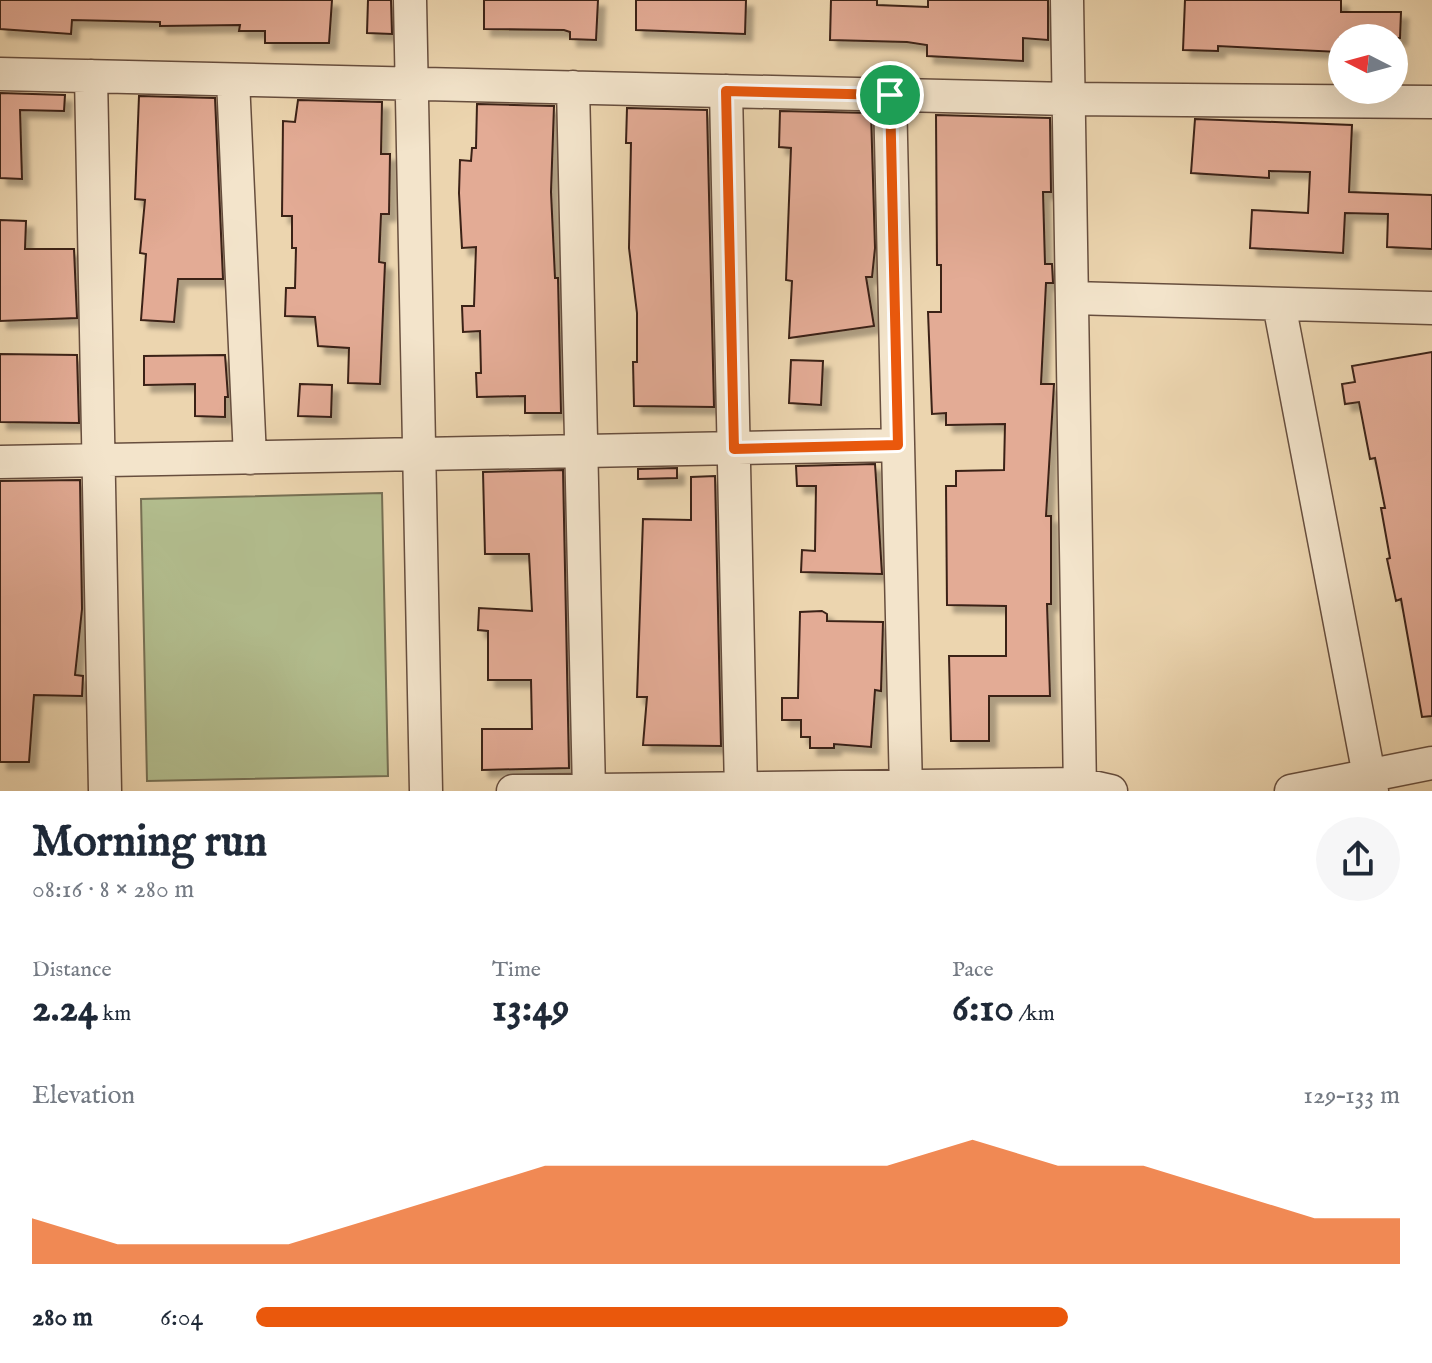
<!DOCTYPE html>
<html lang="en">
<head>
<meta charset="utf-8">
<style>
	:root { --surface:#fff; --page:#f6f6f7; --text:#1f2937; --muted:#747a83; --accent:#ea580c }
	body { margin:0; font-family:"IM FELL English",serif; background:var(--page); color:var(--text); height:100vh; display:flex; flex-direction:column; font-size:30px; white-space:nowrap }
	* { box-sizing:border-box; margin:0 }
	p { font-size:26px; color:var(--muted) }
	.icon { flex:none; width:44px; height:44px; fill:none; stroke:currentColor; stroke-width:2; stroke-linecap:round; stroke-linejoin:round }
	.map { position:relative; height:791px; overflow:hidden }
	.details { display:flex; flex-direction:column; background:var(--surface); flex:1 }
	.details>* { flex:none }
	.needle { width:52px; rotate:276deg }
	.buttons { position:absolute; left:1328px; top:24px; display:grid; gap:16px }
	.buttons a { display:grid; place-items:center; width:80px; height:80px; border-radius:50%; background:var(--surface); box-shadow:0 8px 32px #0002; font-size:40px }
	.pin { position:absolute; display:grid; place-items:center; width:68px; height:68px; color:#fff; margin:-34px; border:4px solid #fff; border-radius:50%; box-shadow:0 2px 8px #0007 }
	.round { display:grid; place-items:center; flex:none; width:84px; height:84px; border-radius:42px; background:var(--page) }
	.overview { display:flex; align-items:center; justify-content:space-between; height:136px; padding:0 32px }
	h1 { font-size:44px; font-weight:700; line-height:60px }
	.metrics { display:grid; grid-template-columns:repeat(3,1fr); gap:12px; height:136px; padding:8px 32px }
	.metrics div { display:grid; align-content:center }
	.metrics b { font-size:40px; font-weight:700 }
	.metrics small { font-size:22px; font-weight:400 }
	.metrics p { font-size:22px }
	.chart { height:224px; padding:16px 32px }
	.chart p { display:flex; justify-content:space-between }
	.chart svg { width:100%; height:144px; margin-top:8px; fill:var(--accent); opacity:.7 }
	ul { padding:0 32px; list-style:none; font-size:26px }
	li { display:grid; grid-template-columns:128px 96px 1fr; align-items:center; height:60px }
	li i { height:20px; border-radius:10px; background:var(--accent) }
	.map>svg:first-child { display:block }
	.green { fill:#b3be8f; stroke:#777054; stroke-width:2 }
	.building { fill:#e3ab95; stroke:#3b2118; stroke-width:2; filter:url(#shadow) }
	.lines { fill:none; stroke-linecap:round; stroke-linejoin:round }
	.minor-casing { stroke:#674e3e; stroke-width:35 }
	.minor { stroke:#f3e4cb; stroke-width:32 }
	.route-casing { stroke:#fff; stroke-width:16 }
	.route { stroke:#ea580c; stroke-width:10 }
</style>
</head>
<body>
<div class="map">
<svg width="1432" height="791" viewBox="0 0 1432 791">
	<defs>
		<filter id="shadow"><feDropShadow dx="7" dy="7" stdDeviation="2" flood-color="#0004"/></filter>
	</defs>
	<rect width="100%" height="100%" fill="#ecd5af"/>
	<filter id="stains"><feTurbulence type="fractalNoise" baseFrequency=".0025" numOctaves="4"/><feColorMatrix values="0 0 0 0 .2 0 0 0 0 .09 0 0 0 0 .02 0 0 0 .5 -.17"/></filter>
	<radialGradient id="worn" r=".72"><stop offset=".6" stop-color="#630" stop-opacity="0"/><stop offset="1" stop-color="#630" stop-opacity=".3"/></radialGradient>
	<!-- green -->
	<path class="green" d="M382 493 388 776 147 781 141 499Z"/>
	<!-- building -->
	<path class="building" d="M0 0H332L329 43H265V31H239L240 25 160 26V22L72 20 71 34 0 29Z
		M368 0H391L392 34 367 33Z
		M484 0H598L596 40 570 39V32L564 30 484 29Z
		M636 0H746L745 34 636 30Z
		M831 0H877V5L928 7V0H1048V40L1023 38V61L927 56V45L907 42 830 40Z
		M1185 0H1341V12H1401L1400 38H1339V52L1218 46V51L1183 50Z
		M0 93 65 95 64 111 20 110 22 179 0 178Z
		M139 96 215 98 223 279H178L174 322 141 320 146 254 140 253 145 200 135 199Z
		M298 100 382 102 381 154H390L389 214H381L379 262 385 263 380 384 348 383 349 348 318 346 315 317 285 316 286 288H295L296 248H292V216H282L283 121 295 122Z
		M477 104 554 106 551 192 555 278H558L561 413H525V396L477 397 476 373H481L480 331 463 332 462 306H474L476 247 462 248 459 193 460 160 471 161 472 148H476Z
		M627 108 707 110 714 407 634 406 633 362H637V313L629 248 631 143H626Z
		M780 111 871 113 875 248 872 277H866L874 326 789 338 792 281 786 280 791 148 779 147Z
		M936 115 1050 118 1051 192H1043L1045 264H1052L1053 283H1046L1041 384H1054L1046 516H1051V604H1047L1050 696H989V741H951L949 656H1006V606L947 605 946 486H956V471L1004 470 1005 424 946 425V413L932 414 928 312H941V265H937Z
		M1195 119 1352 125 1349 192 1432 195V249L1387 247 1388 214 1345 213 1343 253 1250 248 1252 210 1308 213 1310 172 1269 171V178L1191 173Z
		M0 220 26 221 25 249H74L77 318 0 321Z
		M1432 352V716L1422 717 1401 599 1396 601 1387 559 1390 558 1381 508H1385L1375 458 1370 459 1359 402 1345 404 1342 384 1355 382 1352 366Z
		M0 354 77 355 79 423 0 422Z
		M225 355 228 397H225V417L195 416V384L144 385V356Z
		M791 360 823 361 821 405 789 403Z
		M300 384 332 385 331 417 298 416Z
		M875 464 882 574 801 572 802 550 815 551 816 486H797L796 466Z
		M677 468V478L638 479V469Z
		M563 470 569 768 482 770V729H532L531 680H488V631L478 630 479 608 532 611 529 554H485L483 472Z
		M715 476 721 746 643 745 647 697H637L643 519 691 520V477Z
		M80 480 82 609 75 675 83 676 82 696 34 695 29 762H0V481Z
		M822 611 827 614V621L883 622 881 691 875 690 871 747 834 744V748H810V737H801V720H782V698H798L800 612Z"/>
	<g class="lines">
		<defs>
			<path id="minor" d="M410 0 426 791
				M1067 0 1080 791
				M0 74 1068 99 1432 102
				M91 76 105 791
				M233 80 250 458
				M573 87 589 791
				M726 91 741 791
				M890 95 906 791
				M1072 298 1432 308
				M1279 304 1372 791
				M0 462 898 445
				M513 791 1080 784 1111 791
				M1291 791 1432 763"/>
		</defs>
		<!-- minor casing -->
		<use href="#minor" class="minor-casing"/>
		<!-- minor -->
		<use href="#minor" class="minor"/>
	</g>
	<g class="lines">
		<defs>
			<path id="route" d="M726 91 890 95 898 445 734 449Z"/>
		</defs>
		<!-- route casing -->
		<use href="#route" class="route-casing"/>
		<!-- route -->
		<use href="#route" class="route"/>
	</g>
	<rect width="100%" height="100%" filter="url(#stains)"/>
	<rect width="100%" height="100%" fill="url(#worn)"/>
</svg>
<div class="buttons">
<a><svg class="needle" viewBox="-14 -14 28 28"><path d="M0-13l5 13h-10z" fill="#e53935"/><path d="M0 13l5-13h-10z" fill="#747a83"/></svg></a>
</div>
<div class="pin" style="left:890px;top:95px;background:#1e9e55"><svg class="icon" aria-label="arrive" viewBox="0 0 24 24"><path d="M6 21V4h12l-3 4 3 4H6"/></svg></div>
</div>
<section class="details">
<div class="overview"><div><h1>Morning run</h1><p>08:16 · 8 × 280 m</p></div><a class="round"><svg class="icon" aria-label="share" viewBox="0 0 24 24"><path d="M12 15V3M7 8l5-5 5 5M5 13v7h14v-7"/></svg></a></div>
<div class="metrics">
<div><p>Distance</p><b>2.24<small> km</small></b></div>
<div><p>Time</p><b>13:49</b></div>
<div><p>Pace</p><b>6:10<small> /km</small></b></div>
</div>
<div class="chart"><p><span>Elevation</span>129–133 m</p>
<svg viewBox="0 0 160 44" preserveAspectRatio="none"><path d="M0 44V30L10 38L20 38L30 38L40 30L50 22L60 14L70 14L80 14L90 14L100 14L110 6L120 14L130 14L140 22L150 30L160 30V44z"/></svg>
</div>
<ul>
<li><b>280 m</b>6:04<i style="width:71%"></i></li>
</ul>
</section>
</body>
</html>
